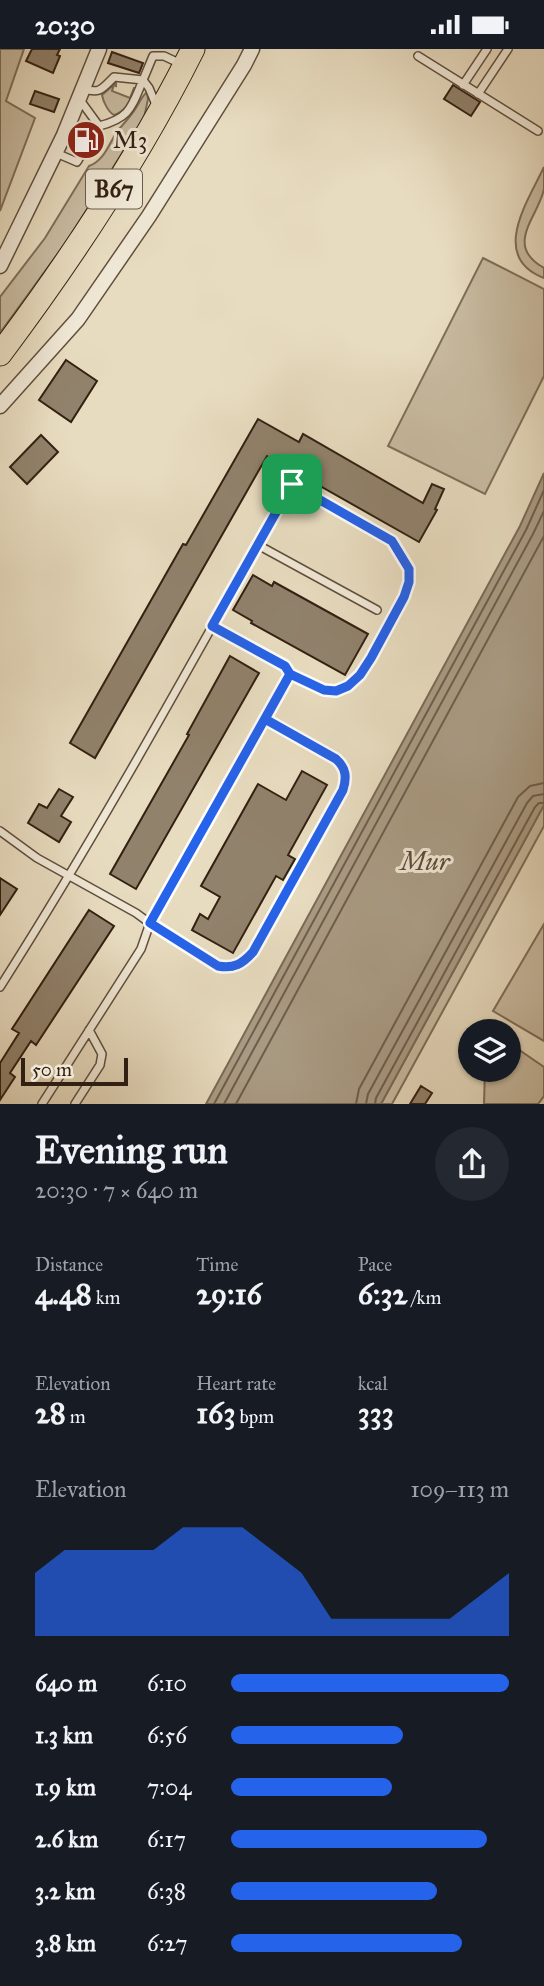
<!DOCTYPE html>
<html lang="en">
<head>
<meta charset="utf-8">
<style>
	:root { --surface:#171b24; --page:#242831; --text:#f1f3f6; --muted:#9ea1a6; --accent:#2563eb }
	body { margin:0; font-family:"IM FELL Great Primer",serif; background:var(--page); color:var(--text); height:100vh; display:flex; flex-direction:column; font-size:26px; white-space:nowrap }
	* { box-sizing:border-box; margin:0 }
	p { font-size:23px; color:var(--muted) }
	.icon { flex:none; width:38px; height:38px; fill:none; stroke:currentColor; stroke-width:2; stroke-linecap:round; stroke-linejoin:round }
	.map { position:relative; height:1055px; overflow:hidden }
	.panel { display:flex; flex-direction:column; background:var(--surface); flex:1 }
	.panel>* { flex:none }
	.controls { position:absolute; left:458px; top:970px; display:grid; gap:14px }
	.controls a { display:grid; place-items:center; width:63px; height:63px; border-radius:50%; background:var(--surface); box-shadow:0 2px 5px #0004; font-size:35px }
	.scale { position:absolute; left:21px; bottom:18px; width:107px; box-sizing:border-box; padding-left:7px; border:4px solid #322012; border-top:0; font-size:19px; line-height:24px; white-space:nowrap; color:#322012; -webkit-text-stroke:5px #f0e8d6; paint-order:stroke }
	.pin { position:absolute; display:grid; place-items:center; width:60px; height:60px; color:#fff; margin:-30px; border-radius:14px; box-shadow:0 4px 10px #0006 }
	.round { display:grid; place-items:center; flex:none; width:74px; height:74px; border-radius:37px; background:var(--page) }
	.head { display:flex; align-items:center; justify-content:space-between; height:119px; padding:0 35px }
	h1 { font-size:38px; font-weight:700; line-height:52px }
	.stats { display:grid; grid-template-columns:repeat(3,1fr); gap:10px; height:119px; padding:7px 35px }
	.stats div { display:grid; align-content:center }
	.stats b { font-size:30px; font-weight:700 }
	.stats small { font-size:19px; font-weight:400 }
	.stats p { font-size:19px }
	.chart { height:196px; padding:14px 35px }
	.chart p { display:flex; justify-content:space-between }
	.chart svg { width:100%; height:126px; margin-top:7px; fill:var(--accent); opacity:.7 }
	ul { padding:0 35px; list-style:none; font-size:23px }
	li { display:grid; grid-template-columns:112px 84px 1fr; align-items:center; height:52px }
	li i { height:18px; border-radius:9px; background:var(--accent) }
	.status { display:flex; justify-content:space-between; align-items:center; height:49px; padding:0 35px; background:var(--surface); direction:ltr }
	.status svg { height:19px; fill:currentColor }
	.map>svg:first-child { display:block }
	.green { fill:#c9bca2; stroke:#7e6e5a; stroke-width:2 }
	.water { fill:#aa9c85; stroke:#7a6a57; stroke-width:2 }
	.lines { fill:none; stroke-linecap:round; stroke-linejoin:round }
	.shore { stroke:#6e5e4c; stroke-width:2 }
	.building { fill:#91826c; stroke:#322012; stroke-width:2 }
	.lane-casing { stroke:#604f3e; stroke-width:10 }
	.street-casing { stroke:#604f3e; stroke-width:17 }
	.primary-casing { stroke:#322012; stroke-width:25 }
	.lane { stroke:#f0e8d6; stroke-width:7 }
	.street { stroke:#f0e8d6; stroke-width:14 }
	.primary { stroke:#e8dcc0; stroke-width:23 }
	.route-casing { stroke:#fff; stroke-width:14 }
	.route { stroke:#2563eb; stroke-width:9 }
	.labels { text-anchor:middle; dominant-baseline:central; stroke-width:6; stroke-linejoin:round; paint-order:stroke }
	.shield { fill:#f0e8d6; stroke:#6b5c4d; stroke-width:2 }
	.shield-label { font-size:23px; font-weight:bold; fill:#322012 }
	.poi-label { font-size:24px; fill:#322012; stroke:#f0e8d6; text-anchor:start }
	.water-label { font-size:26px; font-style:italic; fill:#5c4b3a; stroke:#f0e8d6 }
</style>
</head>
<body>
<div class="status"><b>20:30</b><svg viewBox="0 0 49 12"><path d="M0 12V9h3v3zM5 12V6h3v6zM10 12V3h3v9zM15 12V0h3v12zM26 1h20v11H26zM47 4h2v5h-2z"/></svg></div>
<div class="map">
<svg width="544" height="1055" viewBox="0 0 544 1055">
	<rect width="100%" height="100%" fill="#e8dcc0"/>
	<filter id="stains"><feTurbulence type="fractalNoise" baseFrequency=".00286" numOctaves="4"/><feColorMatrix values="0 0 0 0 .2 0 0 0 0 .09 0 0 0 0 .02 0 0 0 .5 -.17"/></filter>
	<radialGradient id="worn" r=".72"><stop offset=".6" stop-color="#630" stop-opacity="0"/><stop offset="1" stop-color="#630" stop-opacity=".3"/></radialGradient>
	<!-- green -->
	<path class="green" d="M0 0H24L6 52 35 69 0 162Z
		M116 34V37L114 36 112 42 130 49 134 39H136C132 52 126 62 114 66 108 63 103 52 102 46Z
		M147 43 148 50 144 69 67 192 0 284V248L45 189 89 117C106 111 109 92 120 79 125 73 130 68 134 62 139 55 141 48 147 43Z
		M544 118C544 125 544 133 544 140 539 167 503 196 544 219V229C489 208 528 152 544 118Z
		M483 209 544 240V327L485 445 388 397Z
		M544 756V777L392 1055H381Z
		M544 875V992L493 962Z
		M509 994 544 1018V1047L538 1055H484L485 1020H509Z"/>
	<!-- water -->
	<path class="water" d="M544 424V756L381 1055H206L520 477Z"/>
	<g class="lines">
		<!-- shore -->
		<path class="shore" d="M214 1055 526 481 544 441
			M224 1055 533 485 544 462
			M236 1055 544 487
			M356 1055 359 1040 518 748 530 737 544 734
			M366 1055 368 1045 527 754 533 747 544 745
			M375 1055 376 1049 535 758 539 754H544"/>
	</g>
	<!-- building -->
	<path class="building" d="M32 0H60L57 6 60 7 53 24 26 12Z
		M112 3 143 14 139 24 108 14Z
		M453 36 480 53 471 67 444 50Z
		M35 42 59 50 54 63 30 55Z
		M66 311 97 332 71 373 39 351Z
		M258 370 299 393 303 385 423 454 432 435 444 440 435 460 437 461 419 493 267 407 95 709 70 694 183 495 186 496Z
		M41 386 58 403 27 435 10 418Z
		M253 526 272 537 274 533 368 585 345 626 251 574 252 572 233 561Z
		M230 607 259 624 136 840 110 825 189 686 187 685Z
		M302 722 327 736 288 806 295 810 283 831 276 827 233 904 192 881 200 865 208 870 220 848 201 837 258 735 286 751Z
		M59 740 73 748 61 767 71 773 59 793 28 774 39 755 47 759Z
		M0 829 17 840 0 866Z
		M89 861 114 877 36 996 31 992 10 1024 15 1028 0 1051V1014L19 984 12 980Z
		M421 1037 432 1044 425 1055H410Z"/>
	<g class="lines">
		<defs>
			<path id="lane" d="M418 7 538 82
				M463 36 487 0
				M84 40C100 45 102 40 114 28L143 31C131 59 130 69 99 77
				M478 45 508 0
				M157 58 149 39 143 31 153 7H164L181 15
				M56 104 77 113 99 77 80 51
				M258 496 377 561
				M0 782 37 809 136 864 166 886 218 917 228 919 238 917 253 903 343 741C347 728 346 719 336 710L265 670
				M0 938C104 775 197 604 292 435L392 492 409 520V533L404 548 371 609 361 626 348 637 336 642 324 641 290 625
				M42 1055 141 900 150 874 290 625 285 617 212 577
				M75 1055 100 1016 102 1005 89 981"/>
			<path id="street" d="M0 217 64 86 99 0
				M0 357 78 270 149 167 244 16 252 0"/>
			<path id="primary" d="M0 305C72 209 139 108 193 0"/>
		</defs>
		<!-- lane casing -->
		<use href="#lane" class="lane-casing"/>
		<!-- street casing -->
		<use href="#street" class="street-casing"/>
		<!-- primary casing -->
		<use href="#primary" class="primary-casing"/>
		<!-- lane -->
		<use href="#lane" class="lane"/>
		<!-- street -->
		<use href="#street" class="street"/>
		<!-- primary -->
		<use href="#primary" class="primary"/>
	</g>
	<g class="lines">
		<defs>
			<path id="route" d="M292 435 212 577 285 617 290 625C243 708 197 791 150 874L218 917C234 920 242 915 253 903L343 741C347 728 346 719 336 710L265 670 290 625 324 641 336 642 348 637 360 626 371 609 404 548 409 533V520L392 492 292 435"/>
		</defs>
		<!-- route casing -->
		<use href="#route" class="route-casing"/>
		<!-- route -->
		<use href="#route" class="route"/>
	</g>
	<!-- icons -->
	<defs>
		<symbol id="fuel-disc" viewBox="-11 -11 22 22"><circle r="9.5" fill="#8f2418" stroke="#f0e8d6"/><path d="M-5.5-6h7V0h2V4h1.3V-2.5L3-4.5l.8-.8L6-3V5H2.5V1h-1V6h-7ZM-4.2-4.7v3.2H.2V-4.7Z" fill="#fff"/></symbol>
	</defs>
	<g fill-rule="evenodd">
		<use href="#fuel-disc" x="64" y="69" width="44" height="44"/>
	</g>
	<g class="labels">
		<!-- shield labels -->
		<rect class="shield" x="86" y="120.5" width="56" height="39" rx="5"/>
		<g class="shield-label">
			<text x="114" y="140">B67</text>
		</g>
		<!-- poi labels -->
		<g class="poi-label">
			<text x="113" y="91">M3</text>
		</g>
		<!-- water labels -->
		<g class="water-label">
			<text x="425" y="812">Mur</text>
		</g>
	</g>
	<rect width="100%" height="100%" filter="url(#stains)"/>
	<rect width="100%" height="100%" fill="url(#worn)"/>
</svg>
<div class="controls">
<a><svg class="icon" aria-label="layers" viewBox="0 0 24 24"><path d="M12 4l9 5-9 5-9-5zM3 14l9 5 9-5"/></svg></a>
</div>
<div class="scale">50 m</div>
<div class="pin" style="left:292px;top:435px;background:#1e9e55"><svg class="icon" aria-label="arrive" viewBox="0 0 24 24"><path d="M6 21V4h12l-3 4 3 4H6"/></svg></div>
</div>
<section class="panel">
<div class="head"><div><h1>Evening run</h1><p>20:30 · 7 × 640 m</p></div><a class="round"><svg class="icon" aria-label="share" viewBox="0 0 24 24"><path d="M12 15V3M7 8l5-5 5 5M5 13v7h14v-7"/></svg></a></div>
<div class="stats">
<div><p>Distance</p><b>4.48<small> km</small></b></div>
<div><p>Time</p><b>29:16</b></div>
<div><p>Pace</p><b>6:32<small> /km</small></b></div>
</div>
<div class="stats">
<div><p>Elevation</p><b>28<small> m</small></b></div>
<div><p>Heart rate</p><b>163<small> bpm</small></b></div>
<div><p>kcal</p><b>333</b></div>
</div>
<div class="chart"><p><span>Elevation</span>109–113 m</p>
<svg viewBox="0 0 160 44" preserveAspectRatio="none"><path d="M0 44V22L10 14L20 14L30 14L40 14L50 6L60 6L70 6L80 14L90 22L100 38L110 38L120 38L130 38L140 38L150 30L160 22V44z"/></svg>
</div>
<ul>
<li><b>640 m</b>6:10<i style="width:100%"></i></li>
<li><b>1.3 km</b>6:56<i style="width:62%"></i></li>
<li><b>1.9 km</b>7:04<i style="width:58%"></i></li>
<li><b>2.6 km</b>6:17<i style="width:92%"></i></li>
<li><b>3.2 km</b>6:38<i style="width:74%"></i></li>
<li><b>3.8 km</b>6:27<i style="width:83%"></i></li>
</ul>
</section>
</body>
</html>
